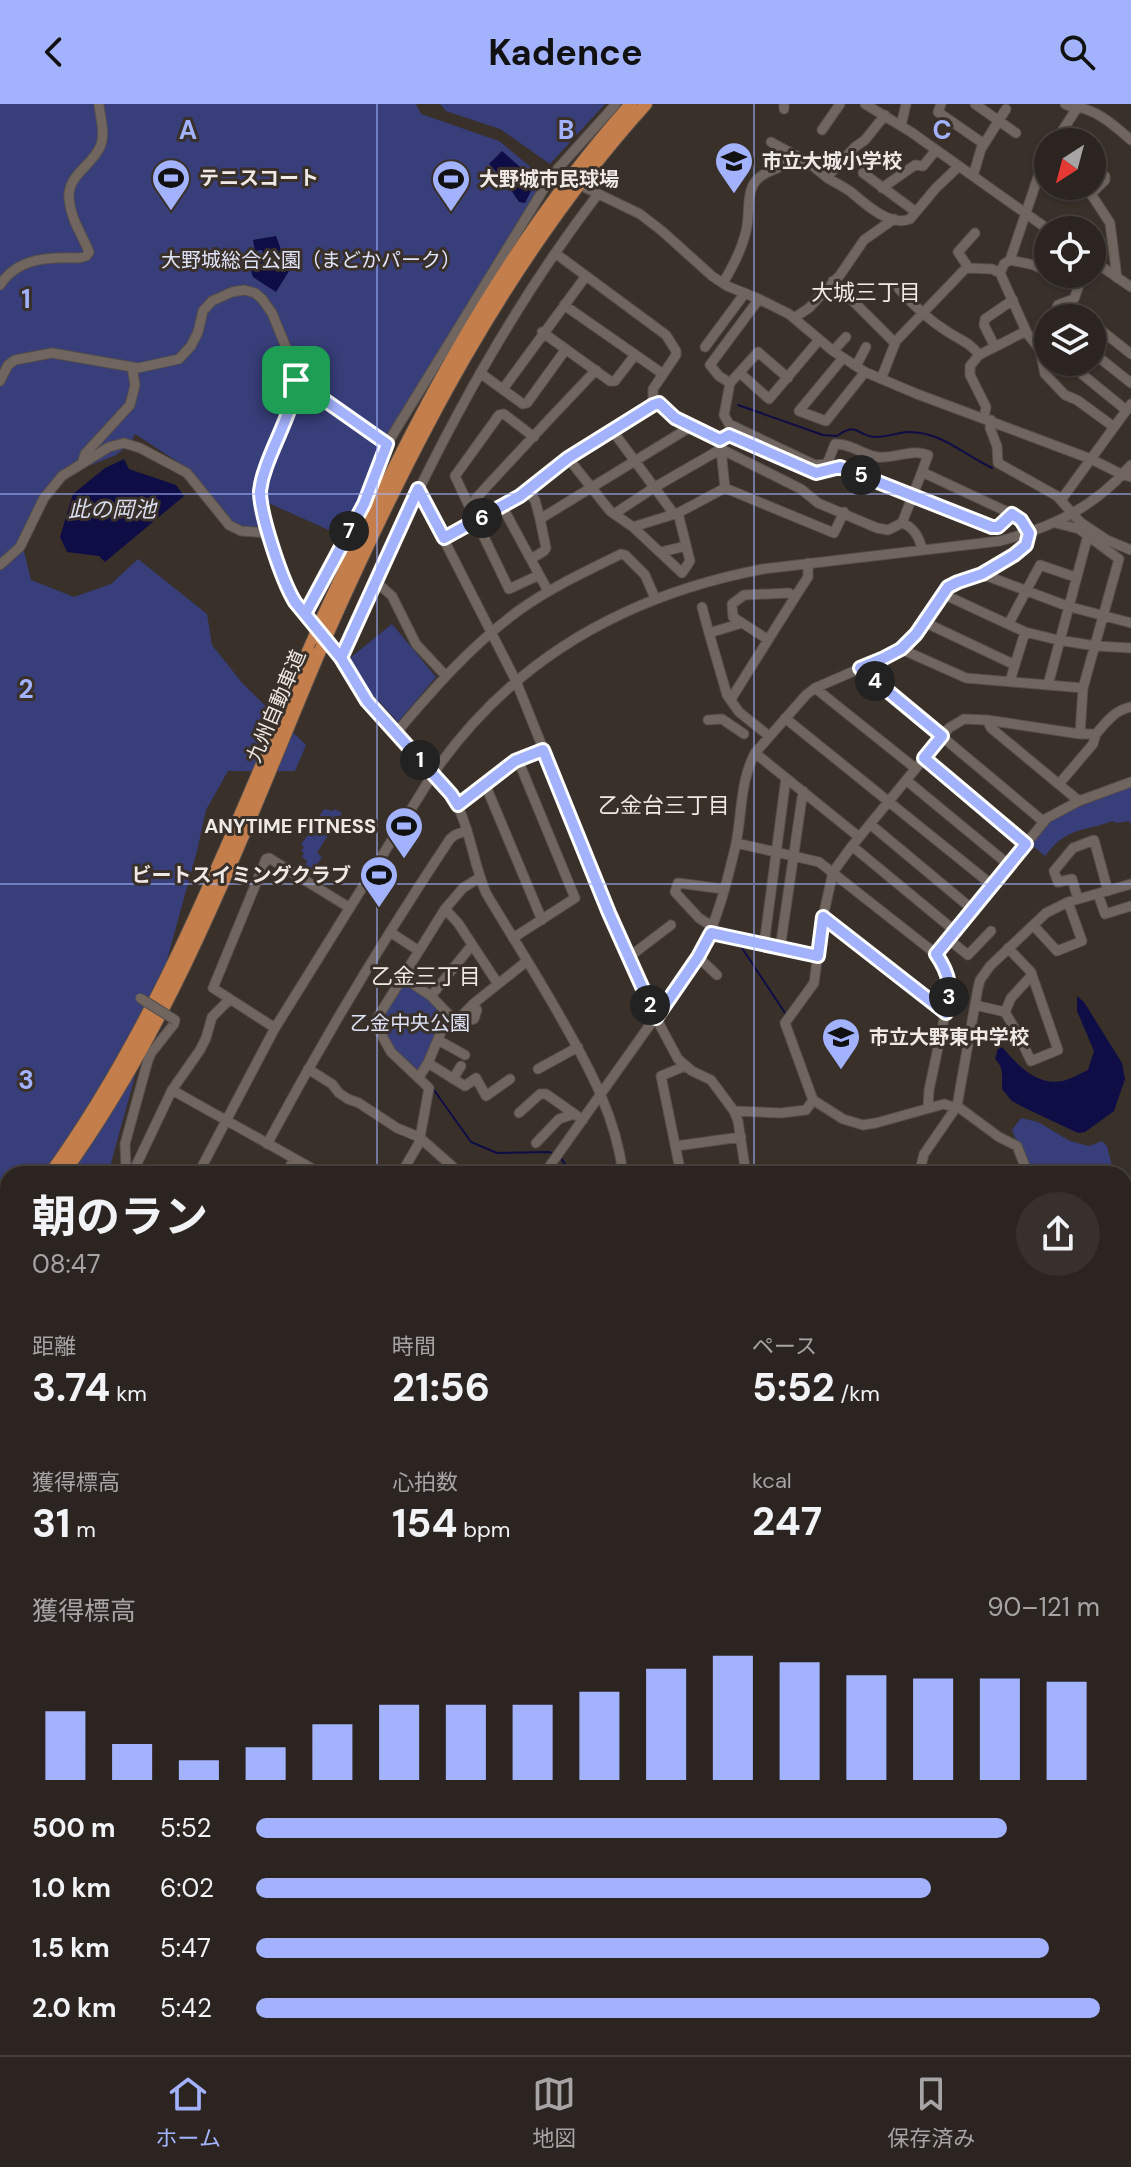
<!DOCTYPE html>
<html lang="ja">
<head>
<meta charset="utf-8">
<style>
	:root { --surface:#2b2420; --page:#37302d; --text:#f1f3f6; --muted:#a6a4a5; --line:#47413e; --accent:#a3b2fd }
	body { margin:0; font-family:"DM Sans","Noto Sans JP",sans-serif; background:var(--page); color:var(--text); height:100vh; display:flex; flex-direction:column; font-size:30px; white-space:nowrap }
	* { box-sizing:border-box; margin:0 }
	p { font-size:26px; color:var(--muted) }
	.icon { flex:none; width:44px; height:44px; fill:none; stroke:currentColor; stroke-width:2; stroke-linecap:round; stroke-linejoin:round }
	.map { position:relative; flex:1; overflow:hidden }
	.details { position:absolute; left:0px; top:1062px; width:1132px; height:890px; display:flex; flex-direction:column; background:var(--surface); border-radius:24px 24px 0 0; box-shadow:0 2px 6px #0004,0 0 0 2px var(--line) }
	.details>* { flex:none }
	.needle { width:52px; rotate:216deg }
	.controls { position:absolute; left:1034px; top:24px; display:grid; gap:16px }
	.controls a { display:grid; place-items:center; width:72px; height:72px; border-radius:50%; background:var(--surface); box-shadow:0 2px 6px #0004,0 0 0 2px var(--line); font-size:40px }
	.pin { position:absolute; display:grid; place-items:center; width:68px; height:68px; color:#fff; margin:-34px; border-radius:16px; box-shadow:0 4px 12px #0006 }
	.km { position:absolute; width:40px; height:40px; margin:-20px; border-radius:50%; background:#222; color:#fff; font-size:22px; line-height:40px; text-align:center }
	.round { display:grid; place-items:center; flex:none; width:84px; height:84px; border-radius:42px; background:var(--page) }
	.overview { display:flex; align-items:center; justify-content:space-between; height:136px; padding:0 32px }
	h1 { font-size:44px; font-weight:700; line-height:60px }
	.metrics { display:grid; grid-template-columns:repeat(3,1fr); gap:12px; height:136px; padding:8px 32px }
	.metrics div { display:grid; align-content:center }
	.metrics b { font-size:40px; font-weight:700 }
	.metrics small { font-size:22px; font-weight:400 }
	.metrics p { font-size:22px }
	.chart { height:224px; padding:16px 32px }
	.chart p { display:flex; justify-content:space-between }
	.chart svg { width:100%; height:144px; margin-top:8px; stroke:var(--accent); stroke-width:6 }
	ul { padding:0 32px; list-style:none; font-size:26px }
	li { display:grid; grid-template-columns:128px 96px 1fr; align-items:center; height:60px }
	li i { height:20px; border-radius:10px; background:var(--accent) }
	header { display:flex; justify-content:space-between; align-items:center; height:104px; padding:0 32px; background:var(--accent); color:#111; font-size:36px; font-weight:700 }
	.tab-bar { display:flex; justify-content:space-around; align-items:center; height:112px; border-top:2px solid var(--line); background:var(--surface); font-size:22px; color:var(--muted) }
	.tab-bar a { display:grid; justify-items:center; gap:4px }
	.tab-bar .on { color:var(--accent) }
	.map>svg:first-child { display:block }
	.green { fill:#373e79 }
	.water { fill:#0f0d46 }
	.lines { fill:none; stroke-linecap:round; stroke-linejoin:round }
	.stream { stroke:#0f0d46; stroke-width:2 }
	.minor-casing { stroke:#564e4a; stroke-width:11 }
	.major-casing { stroke:#564e4a; stroke-width:13 }
	.highway-casing { stroke:#564e4a; stroke-width:14 }
	.minor { stroke:#70665f; stroke-width:9 }
	.major { stroke:#a27453; stroke-width:11 }
	.highway { stroke:#c47e4b; stroke-width:12 }
	.minor-bridge-casing { stroke:#564e4a; stroke-width:11; stroke-linecap:butt }
	.major-bridge-casing { stroke:#564e4a; stroke-width:13; stroke-linecap:butt }
	.highway-bridge-casing { stroke:#564e4a; stroke-width:14; stroke-linecap:butt }
	.minor-bridge { stroke:#70665f; stroke-width:9 }
	.major-bridge { stroke:#a27453; stroke-width:11 }
	.highway-bridge { stroke:#c47e4b; stroke-width:12 }
	.route-casing { stroke:#fff; stroke-width:16 }
	.route { stroke:#a3b2fd; stroke-width:10 }
	.grid { fill:none; stroke:#a3b2fd; stroke-width:2; stroke-opacity:0.55 }
	.labels { text-anchor:middle; dominant-baseline:central; stroke-width:6; stroke-linejoin:round; paint-order:stroke }
	.poi-label { font-size:20px; font-weight:bold; fill:#efe9e5; stroke:#39302a; text-anchor:start }
	.park-label { font-size:20px; fill:#dfe3f7; stroke:#39302a }
	.street-label { font-size:20px; fill:#efe9e5; stroke:#39302a }
	.neighbourhood-label { font-size:22px; fill:#efe9e5; stroke:#39302a }
	.water-label { font-size:22px; font-style:italic; fill:#d9def1; stroke:#39302a }
	.grid-label { font-size:26px; text-anchor:middle; font-weight:bold; fill:#a3b2fd; stroke:#39302a; stroke-width:6; stroke-linejoin:round; paint-order:stroke }
</style>
</head>
<body>
<header><svg class="icon" aria-label="back" viewBox="0 0 24 24"><path d="M15 5l-7 7 7 7"/></svg>Kadence<svg class="icon" aria-label="search" viewBox="0 0 24 24"><circle cx="10" cy="10" r="6"/><path d="M15 15l6 6"/></svg></header>
<div class="map">
<svg width="1131" height="1951" viewBox="0 0 1131 1951">
	<rect width="100%" height="100%" fill="#39302a"/>
	<!-- green -->
	<path class="green" d="M0 0H416L421 10 499 37 539 70 543 76 381 344 359 399 342 432 255 393 262 421 259 423 240 424 231 420 190 366 135 330 130 340 116 351 81 365 39 396 21 435 31 476 74 493 111 480 138 455 207 510 212 541 243 580 306 641 295 667H228L206 706 197 747 108 1070H8V1092L0 1101Z
		M440 0H605L550 60 500 25 446 7Z
		M392 520 436 573 398 618 368 586 350 554Z
		M1131 681V722L1129 717 1117 719 1112 717C1096 724 1078 724 1063 734 1056 738 1050 746 1045 752L1029 739 1051 715Z
		M324 705 333 707 335 705 342 709 317 749 322 753 311 770 304 766 307 757 302 753 304 749 301 747 304 743 301 741Z
		M405 878 432 897 449 915 437 930 426 956 418 968 392 945 379 917 402 881Z
		M1021 1014 1038 1018 1070 1037 1089 1042 1102 1037 1107 1042 1114 1070H1030L1012 1026Z
		M8 1780V1944H63L61 1951H0V1803Z
		M441 1944H549L538 1951H441Z"/>
	<!-- water -->
	<path class="water" d="M502 47 536 77 525 99 519 98 505 77 489 60Z
		M276 132 284 154 294 159 276 188 253 173 250 164 252 158 264 156 262 146 255 147 253 136Z
		M124 355 129 365 176 381 184 392 105 458 99 452 67 448 60 433 73 390 105 364Z
		M1077 892 1084 898 1122 959 1125 975 1114 1007 1085 1028 1078 1029 1027 1005 1012 997 1002 985C1002 974 1004 963 995 955L998 944 1002 943C1018 961 1036 982 1063 977 1071 975 1081 969 1088 966L1094 947 1077 907Z"/>
	<g class="lines">
		<!-- stream -->
		<path class="stream" d="M738 301 823 331 837 332C858 316 857 333 876 333 887 333 897 329 907 328 941 327 964 351 992 364
			M742 844 785 909
			M434 986 471 1038 497 1049 550 1048 555 1051
			M561 1054 571 1070
			M0 1633 8 1637
			M1124 1643 1131 1642"/>
		<defs>
			<path id="minor" d="M865 0 911 28 1049 126
				M941 0 938 8 984 40
				M975 0 1016 29
				M1065 0C1073 5 1077 2 1085 5 1102 10 1118 25 1131 36
				M784 5V0
				M901 22 906 0
				M822 26 840 0
				M771 38C784 46 797 51 809 59 816 64 822 70 829 75 836 79 844 83 851 88 865 100 890 123 910 115L936 84 959 62
				M1055 38 1077 4
				M863 69 916 108
				M973 72 981 45 1006 5
				M827 73 855 43 865 36 885 11
				M1064 82 1091 90 1110 119 1117 174
				M586 84 640 110 662 127 712 172 727 182 759 195 789 210 833 247 865 268 917 290 1091 355 1123 371 1131 373
				M882 84 915 61 923 62 936 46
				M1091 90 1105 76V72L1092 62
				M555 149 666 231 676 247V251L653 285V301
				M1010 156 1034 161 1048 168
				M1092 156 1131 183
				M968 163 958 148 975 129
				M1000 169 1004 160 1010 156 1040 67 1048 51
				M1052 170 1064 177H1069L1078 184 1074 195 1058 201 1053 214
				M833 177 895 239
				M723 179C732 164 742 145 746 127 750 113 746 90 755 78 766 64 787 64 798 53
				M0 181C18 153 50 153 79 154L86 152 89 148C82 130 71 116 69 95 67 71 91 63 100 43 106 30 100 14 99 0
				M899 185C913 201 930 217 948 228 960 236 971 239 979 251
				M1067 198 1086 214
				M564 201 663 270
				M794 214 809 204 840 171 864 136 894 115
				M1092 219 1131 250
				M542 228 610 277H615L635 251
				M705 243 745 189
				M995 243 984 221 985 215 1013 196
				M1040 246 1048 231
				M833 247 846 233
				M1092 248 1131 279
				M843 254 799 307 826 317 865 268
				M1067 258 1126 306
				M856 262 866 243
				M480 269 523 300 527 299 566 245
				M740 269 769 295 819 236
				M788 274 758 248 730 279 724 311 729 320 815 361 827 360
				M881 275 896 237 966 164 992 165 1000 169 1027 229 1040 246 1045 270 1065 291 1077 296 1114 323
				M296 276 293 297 266 363 260 385 262 405 283 474 295 498 341 554 367 597 451 690C470 720 472 756 486 789 511 831 538 873 562 916 590 965 616 1013 623 1070
				M0 277 8 261 15 256 52 249 138 264 179 255 191 242 198 228 203 207 212 197 232 188 244 186 255 189 262 195 272 209 292 258 296 276 387 340
				M730 279 719 272 710 261 759 195
				M503 285 586 172
				M984 314 986 303 970 271V262L979 251 1026 227
				M991 316 990 324 997 342 998 359 1057 392 1080 418 1107 436 1131 446
				M612 326 674 410
				M534 333 504 310 499 311 455 372 469 402C511 356 553 311 596 266
				M720 336 729 331 816 369 837 364
				M721 345 801 385 818 399 877 424 888 426 902 419C911 396 920 374 928 351 912 344 895 355 878 353 863 351 850 339 835 340L827 360C883 375 938 402 992 423H998L1012 410
				M568 354 610 407 633 423 682 469 690 457 678 409
				M82 360 85 350 130 301 135 281 132 263
				M725 384 834 429 844 408
				M418 385 516 577 609 809 656 914 678 955 692 967 711 976 734 1007 738 1017 746 1070
				M1061 396 1131 300
				M469 402 509 485 539 471
				M502 402 548 487
				M614 410 655 383 721 345
				M902 419C914 423 920 435 922 446
				M1056 419 1079 425 1119 455 1083 584 1080 630
				M633 423 678 409 725 384 720 336 675 314 659 299 653 301 568 354 527 387 535 396 540 415 692 322
				M444 434 477 418 527 387
				M661 448 686 442
				M531 455 544 447 546 444 540 415
				M0 461 20 443 44 394 62 372 109 343 124 339 140 344 187 369 229 421 241 427 269 429
				M982 470 1067 502 1131 519
				M375 477 392 492 416 540 445 571
				M943 490 1025 528 1058 536 1096 542 1131 544
				M795 493 808 473V459
				M702 503 709 529
				M305 510 364 400 387 340 553 70 616 0
				M924 518 1015 561
				M742 519 709 529 727 591 739 608 769 632
				M1009 519 1040 461 1075 473
				M901 545 966 574 1083 584
				M341 554C412 392 489 232 598 90
				M860 564 1044 718
				M1010 577 1025 528
				M1048 581 1088 431
				M815 584 915 664
				M731 595 795 493 789 489 744 491 732 500 733 513 767 535
				M785 614 992 781
				M708 616 722 615 744 630
				M987 616 991 624 1079 697
				M396 629C434 584 471 542 518 507 550 484 586 467 621 450L625 451 645 471 655 494
				M755 649 859 733
				M924 654 1026 740
				M906 676 1009 761
				M485 680 542 816
				M1059 680 1093 640 1096 630
				M458 701 515 657 543 646
				M870 720 972 805
				M736 739 819 758 936 850 949 875V892L929 986 928 1004
				M852 742 955 827
				M1098 790 1105 810 1131 802
				M1078 795 1072 775 1058 778 1054 767 1073 744 1094 736 1108 787
				M445 805 458 819 498 880
				M823 813 946 909
				M1033 821 1057 847 1082 837 1068 798
				M713 823 699 814 675 788 678 779 723 785
				M390 828 419 847
				M711 829 818 852
				M513 834 575 794 518 656
				M948 835 968 851 991 827
				M764 841 786 674
				M1008 844 1031 868 1032 871 1058 946 1031 957 1018 930 1005 908 1011 894 1032 871
				M780 845 803 687
				M936 850 1047 714 1079 697 1131 678
				M629 853 671 821
				M698 853 717 871
				M403 873 431 892 456 918
				M431 892 472 841
				M975 901 1005 908
				M460 912 464 917 474 915 477 906 473 900
				M275 924 213 884 266 755 269 754 350 804
				M438 936 465 951
				M428 959 465 982 476 974 486 992 510 975
				M308 965 332 980 339 989 348 995 359 999 397 1024 419 1033 461 1070
				M538 965 578 943
				M419 973 428 959 441 928 456 918 473 900 527 857
				M453 975 461 962
				M172 986 322 1070
				M957 1002 999 1033 1017 1042 1028 1070
				M956 1004 944 1000 876 1019 863 1021 843 1015 813 996 785 919 814 879 823 813 833 768 852 742 949 624 964 615 987 616 1080 630H1096C1106 618 1115 606 1131 603
				M734 1007 781 1009 806 1006 813 996
				M519 1009 540 990H546L583 1016
				M536 1039 559 1015 574 1010
				M267 1040C323 936 384 834 450 735L455 731 467 726
				M676 1042 741 1033
				M123 1070 126 1064 125 1040 148 956 151 949 174 920 175 916
				M132 1070 172 986 200 946 206 934 212 913 229 896
				M198 1070 275 924 433 670C513 554 626 491 763 465L1000 437C1053 423 1095 403 1131 361
				M286 1070 294 1055
				M401 1070 419 1039 429 984 391 948 376 921V916L445 805 463 784 479 774
				M544 1070 698 853C717 819 727 778 736 740 742 710 740 677 755 649L806 591 815 584 882 555 901 545 916 530 948 483 958 478 982 470 1014 451 1026 441 1029 429 1021 416 1012 410 922 368
				M681 1070 661 972 685 962
				M919 1070 924 1050 957 1002 978 884 980 876 990 862 1046 809 1068 798 1131 780
				M1124 1093 1131 1089
				M0 1177 8 1168
				M1124 1248 1131 1230
				M0 1259 8 1258
				M1124 1259 1131 1261
				M0 1282 8 1265
				M0 1364 8 1347
				M1124 1401 1131 1403
				M0 1410 8 1414
				M0 1462 8 1466
				M0 1514 8 1484
				M1124 1532H1131
				M3 1546 8 1527
				M0 1570 8 1566
				M0 1602 8 1599
				M1124 1650H1131
				M0 1683H8
				M902 1944 913 1951
				M1047 1944H1070
				M79 1951 83 1944
				M552 1951 564 1944
				M585 1951V1944
				M600 1951 628 1944
				M1003 1951V1944"/>
			<path id="major" d="M1124 1129 1131 1112
				M0 1698H8
				M651 1944 661 1951
				M960 1951V1944"/>
			<path id="highway" d="M319 521C403 337 495 152 631 0
				M327 531C411 342 506 155 646 0
				M50 1070C142 942 204 797 265 653 282 613 296 573 314 534
				M63 1070C178 911 244 726 320 547
				M0 1134 8 1124
				M0 1149 8 1140
				M1126 1951 1131 1709"/>
		</defs>
		<!-- minor casing -->
		<use href="#minor" class="minor-casing"/>
		<!-- major casing -->
		<use href="#major" class="major-casing"/>
		<!-- highway casing -->
		<use href="#highway" class="highway-casing"/>
		<!-- minor -->
		<use href="#minor" class="minor"/>
		<!-- major -->
		<use href="#major" class="major"/>
		<!-- highway -->
		<use href="#highway" class="highway"/>
		<defs>
			<path id="minor-bridge" d="M140 894 175 916"/>
			<path id="major-bridge" d="M638 1944 648 1951"/>
			<path id="highway-bridge" d="M314 534 319 521
				M320 547 327 531"/>
		</defs>
		<!-- minor-bridge casing -->
		<use href="#minor-bridge" class="minor-bridge-casing"/>
		<!-- major-bridge casing -->
		<use href="#major-bridge" class="major-bridge-casing"/>
		<!-- highway-bridge casing -->
		<use href="#highway-bridge" class="highway-bridge-casing"/>
		<!-- minor-bridge -->
		<use href="#minor-bridge" class="minor-bridge"/>
		<!-- major-bridge -->
		<use href="#major-bridge" class="major-bridge"/>
		<!-- highway-bridge -->
		<use href="#highway-bridge" class="highway-bridge"/>
	</g>
	<g class="lines">
		<defs>
			<path id="route" d="M296 276C293 307 276 334 266 363 263 371 261 379 260 387 260 411 282 477 295 498L341 554 367 597 451 690 458 701 515 657 543 646 609 809 656 914 698 853 711 829 818 852 823 813 946 909C951 883 951 872 936 850L1026 740 924 654 942 632 860 564 882 555 901 545 916 530 948 483 958 478 982 470 1014 451 1026 441 1029 429 1021 416 1012 410 998 423H992L840 363 816 369 729 331 720 336 675 314 659 299 653 301 568 354 520 392 444 434 418 385 341 554 305 510 364 400 387 340 296 276"/>
		</defs>
		<!-- route casing -->
		<use href="#route" class="route-casing"/>
		<!-- route -->
		<use href="#route" class="route"/>
	</g>
	<!-- grid -->
	<path class="grid" d="M377 0V1070M754 0V1070M0 390H1131M0 780H1131M0 1171H8M1124 1171H1131M0 1561H8M1124 1561H1131M377 1944V1951M754 1944V1951"/>
	<!-- icons -->
	<defs>
		<symbol id="school-pin" viewBox="-11 -11 22 30"><path d="M0 17L-7.5 6A9.5 9.5 0 1 1 7.5 6Z" fill="#a3b2fd" stroke="#39302a"/><path d="M0-5L7-2L0 1L-7-2ZM-4 1L0 2.5L4 1V4Q0 6-4 4Z" fill="#111"/></symbol>
		<symbol id="stadium-pin" viewBox="-11 -11 22 30"><path d="M0 17L-7.5 6A9.5 9.5 0 1 1 7.5 6Z" fill="#a3b2fd" stroke="#39302a"/><path d="M0-5a6.5 5 0 1 0 0 10a6.5 5 0 1 0 0-10ZM-3.5-1.8h7v3.6h-7Z" fill="#111"/></symbol>
	</defs>
	<g fill-rule="evenodd">
		<use href="#school-pin" x="712" y="35" width="44" height="60"/>
		<use href="#stadium-pin" x="149" y="52" width="44" height="60"/>
		<use href="#stadium-pin" x="429" y="53" width="44" height="60"/>
		<use href="#stadium-pin" x="382" y="700" width="44" height="60"/>
		<use href="#stadium-pin" x="357" y="749" width="44" height="60"/>
		<use href="#school-pin" x="819" y="911" width="44" height="60"/>
	</g>
	<g class="labels">
		<!-- poi labels -->
		<g class="poi-label">
			<text x="762" y="57">市立大城小学校</text>
			<text x="199" y="74">テニスコート</text>
			<text x="479" y="75">大野城市民球場</text>
			<text x="376" y="722" text-anchor="end">ANYTIME FITNESS</text>
			<text x="351" y="771" text-anchor="end">ビートスイミングクラブ</text>
			<text x="869" y="933">市立大野東中学校</text>
		</g>
		<!-- park labels -->
		<g class="park-label">
			<text x="311" y="156">大野城総合公園（まどかパーク）</text>
			<text x="410" y="919">乙金中央公園</text>
		</g>
		<!-- street labels -->
		<g class="street-label">
			<text transform="translate(276 602) rotate(-67)">九州自動車道</text>
		</g>
		<!-- neighbourhood labels -->
		<g class="neighbourhood-label">
			<text x="866" y="188">大城三丁目</text>
			<text x="664" y="701">乙金台三丁目</text>
			<text x="426" y="872">乙金三丁目</text>
		</g>
		<!-- water labels -->
		<g class="water-label">
			<text x="112" y="405">此の岡池</text>
		</g>
	</g>
	<g class="grid-label">
		<text x="188" y="35">A</text>
		<text x="566" y="35">B</text>
		<text x="942" y="35">C</text>
		<text x="26" y="204">1</text>
		<text x="26" y="594">2</text>
		<text x="26" y="985">3</text>
	</g>
</svg>
<div class="controls">
<a><svg class="needle" viewBox="-14 -14 28 28"><path d="M0-13l5 13h-10z" fill="#e53935"/><path d="M0 13l5-13h-10z" fill="#a6a4a5"/></svg></a>
<a><svg class="icon" aria-label="locate" viewBox="0 0 24 24"><circle cx="12" cy="12" r="6"/><path d="M12 2v4M12 18v4M2 12h4M18 12h4"/></svg></a>
<a><svg class="icon" aria-label="layers" viewBox="0 0 24 24"><path d="M12 4l9 5-9 5-9-5zM3 14l9 5 9-5"/></svg></a>
</div>
<div class="pin" style="left:296px;top:276px;background:#1e9e55"><svg class="icon" aria-label="arrive" viewBox="0 0 24 24"><path d="M6 21V4h12l-3 4 3 4H6"/></svg></div>
<b class="km" style="left:420px;top:656px">1</b>
<b class="km" style="left:650px;top:901px">2</b>
<b class="km" style="left:949px;top:893px">3</b>
<b class="km" style="left:875px;top:577px">4</b>
<b class="km" style="left:861px;top:371px">5</b>
<b class="km" style="left:482px;top:414px">6</b>
<b class="km" style="left:349px;top:427px">7</b>
<section class="details">
<div class="overview"><div><h1>朝のラン</h1><p>08:47</p></div><a class="round"><svg class="icon" aria-label="share" viewBox="0 0 24 24"><path d="M12 15V3M7 8l5-5 5 5M5 13v7h14v-7"/></svg></a></div>
<div class="metrics">
<div><p>距離</p><b>3.74<small> km</small></b></div>
<div><p>時間</p><b>21:56</b></div>
<div><p>ペース</p><b>5:52<small> /km</small></b></div>
</div>
<div class="metrics">
<div><p>獲得標高</p><b>31<small> m</small></b></div>
<div><p>心拍数</p><b>154<small> bpm</small></b></div>
<div><p>kcal</p><b>247</b></div>
</div>
<div class="chart"><p><span>獲得標高</span>90–121 m</p>
<svg viewBox="0 0 160 44" preserveAspectRatio="none"><path d="M5 44V23M15 44V33M25 44V38M35 44V34M45 44V27M55 44V21M65 44V21M75 44V21M85 44V17M95 44V10M105 44V6M115 44V8M125 44V12M135 44V13M145 44V13M155 44V14"/></svg>
</div>
<ul>
<li><b>500 m</b>5:52<i style="width:89%"></i></li>
<li><b>1.0 km</b>6:02<i style="width:80%"></i></li>
<li><b>1.5 km</b>5:47<i style="width:94%"></i></li>
<li><b>2.0 km</b>5:42<i style="width:100%"></i></li>
</ul>
</section>
</div>
<nav class="tab-bar">
<a class="on"><svg class="icon" aria-label="home" viewBox="0 0 24 24"><path d="M3 11l9-7 9 7M6 9v11h12V9"/></svg>ホーム</a>
<a><svg class="icon" aria-label="map" viewBox="0 0 24 24"><path d="M3 6l6-2 6 2 6-2v14l-6 2-6-2-6 2zM9 4v14M15 6v14"/></svg>地図</a>
<a><svg class="icon" aria-label="saved" viewBox="0 0 24 24"><path d="M7 4h10v16l-5-4-5 4z"/></svg>保存済み</a>
</nav>
</body>
</html>
